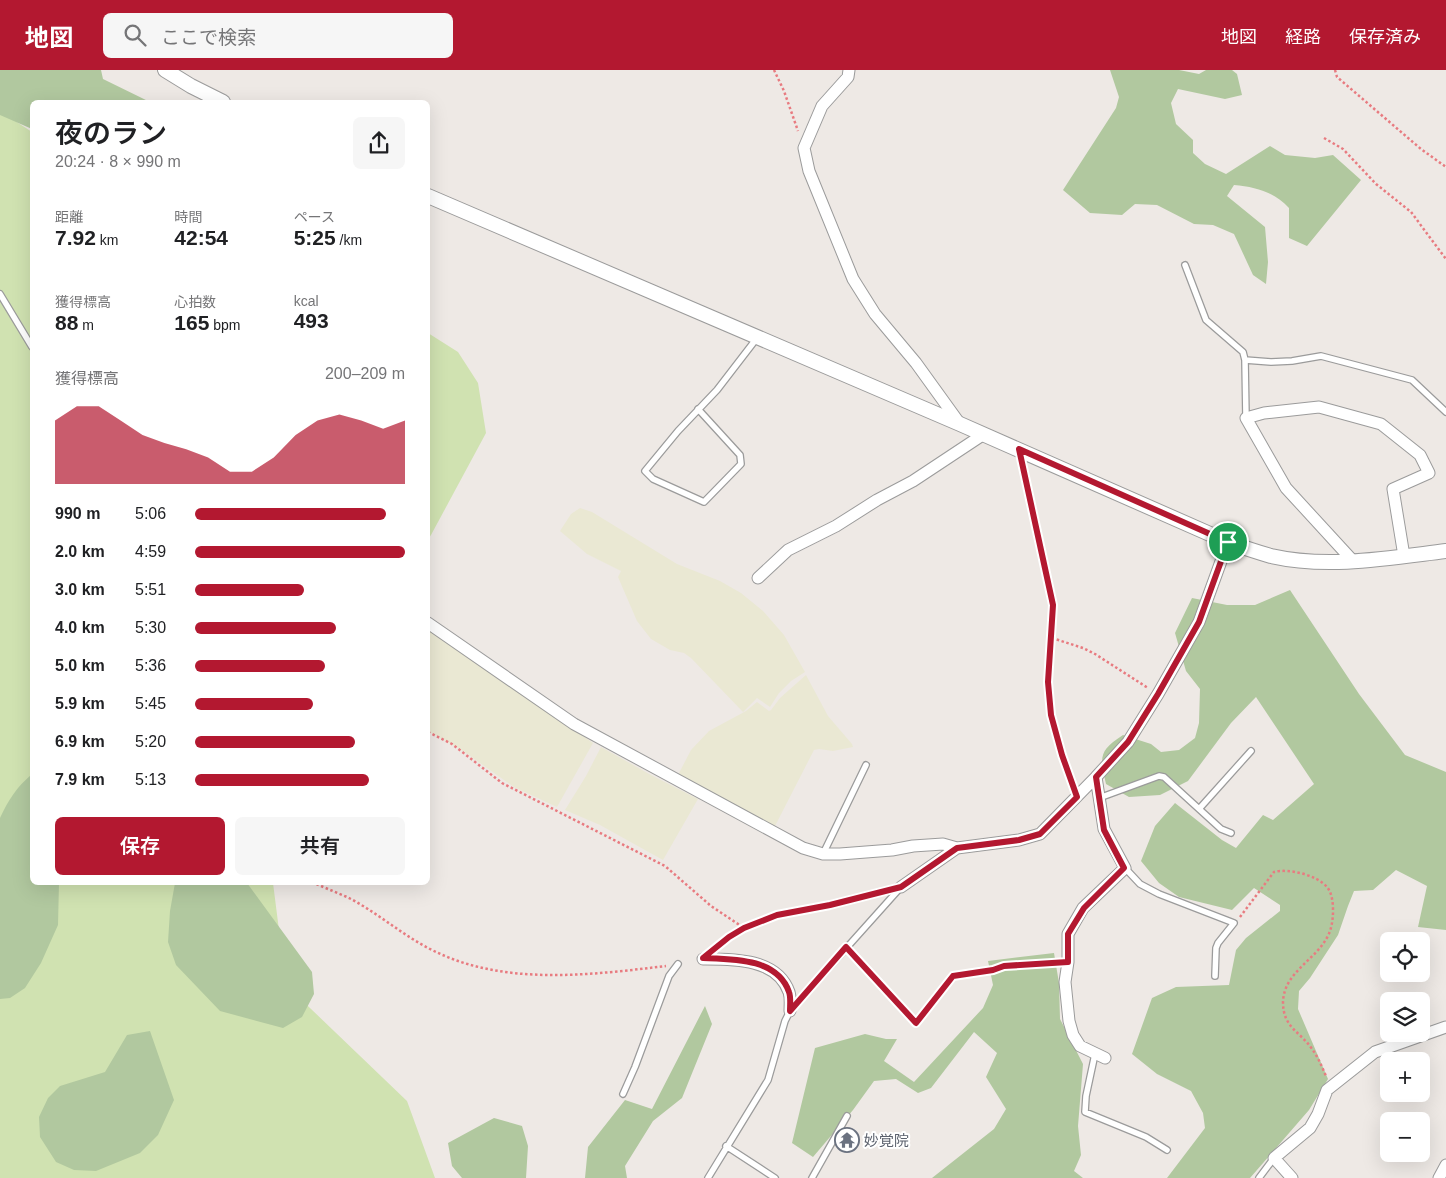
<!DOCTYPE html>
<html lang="ja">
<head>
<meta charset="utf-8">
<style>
	:root { --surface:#fff; --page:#f6f6f6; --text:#202124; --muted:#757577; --accent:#b31830 }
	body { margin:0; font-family:Arial,"Noto Sans JP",sans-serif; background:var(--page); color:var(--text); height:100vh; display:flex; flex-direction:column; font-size:19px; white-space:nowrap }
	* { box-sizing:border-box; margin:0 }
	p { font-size:16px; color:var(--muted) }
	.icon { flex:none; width:28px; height:28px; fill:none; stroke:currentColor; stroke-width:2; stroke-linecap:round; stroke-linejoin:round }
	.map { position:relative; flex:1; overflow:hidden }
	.side { position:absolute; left:30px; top:30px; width:400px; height:785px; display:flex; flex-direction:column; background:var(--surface); border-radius:8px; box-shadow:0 5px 20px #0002 }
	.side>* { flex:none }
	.controls { position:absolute; left:1380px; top:862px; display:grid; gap:10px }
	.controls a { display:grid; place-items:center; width:50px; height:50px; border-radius:8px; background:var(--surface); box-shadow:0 5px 20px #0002; font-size:25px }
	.pin { position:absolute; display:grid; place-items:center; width:42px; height:42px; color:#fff; margin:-21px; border:2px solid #fff; border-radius:50%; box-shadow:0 1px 5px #0007 }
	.round { display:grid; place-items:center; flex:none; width:52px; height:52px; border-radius:8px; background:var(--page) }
	.headline { display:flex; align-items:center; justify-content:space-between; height:85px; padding:0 25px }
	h1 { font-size:28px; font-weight:600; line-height:38px }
	.metrics { display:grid; grid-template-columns:repeat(3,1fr); gap:8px; height:85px; padding:5px 25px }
	.metrics div { display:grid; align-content:center }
	.metrics b { font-size:21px; font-weight:600 }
	.metrics small { font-size:14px; font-weight:400 }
	.metrics p { font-size:14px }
	.chart { height:140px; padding:10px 25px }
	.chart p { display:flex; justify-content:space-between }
	.chart svg { width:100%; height:90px; margin-top:5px; fill:var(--accent); opacity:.7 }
	.cta { display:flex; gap:10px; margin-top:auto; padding:10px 25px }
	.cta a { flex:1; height:58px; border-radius:8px; background:var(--accent); color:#fff; font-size:20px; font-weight:600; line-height:58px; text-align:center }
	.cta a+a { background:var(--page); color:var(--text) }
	ul { padding:0 25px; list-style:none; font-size:16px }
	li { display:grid; grid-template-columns:80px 60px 1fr; align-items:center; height:38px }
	li i { height:12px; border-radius:6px; background:var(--accent) }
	header { display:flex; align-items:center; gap:30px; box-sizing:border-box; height:70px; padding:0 25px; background:var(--accent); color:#fff }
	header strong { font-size:24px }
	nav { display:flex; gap:28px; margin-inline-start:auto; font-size:18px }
	.search { width:350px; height:45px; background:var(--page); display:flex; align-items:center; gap:12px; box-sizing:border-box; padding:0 18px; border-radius:8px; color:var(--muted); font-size:19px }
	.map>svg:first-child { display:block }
	.farmland { fill:#eae8d3 }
	.grass { fill:#d0e2b1 }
	.forest { fill:#b1c89f }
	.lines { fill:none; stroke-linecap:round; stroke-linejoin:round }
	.service-casing { stroke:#9b9b9b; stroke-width:8 }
	.minor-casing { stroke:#9b9b9b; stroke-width:13 }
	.tertiary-casing { stroke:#9b9b9b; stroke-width:16 }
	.path { stroke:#e87b80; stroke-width:2.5; stroke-dasharray:2.5 2.5; stroke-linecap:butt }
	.service { stroke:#fff; stroke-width:5.5 }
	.minor { stroke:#fff; stroke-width:11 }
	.tertiary { stroke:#fff; stroke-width:14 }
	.route-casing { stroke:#fff; stroke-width:10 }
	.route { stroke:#b31830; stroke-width:6 }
	.labels { text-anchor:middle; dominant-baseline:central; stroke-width:4; stroke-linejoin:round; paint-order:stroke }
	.worship-label { font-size:15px; fill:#5b616d; stroke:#fff; text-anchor:start }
</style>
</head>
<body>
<header>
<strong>地図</strong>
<div class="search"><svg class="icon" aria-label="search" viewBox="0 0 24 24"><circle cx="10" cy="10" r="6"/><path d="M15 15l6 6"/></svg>ここで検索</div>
<nav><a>地図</a><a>経路</a><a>保存済み</a></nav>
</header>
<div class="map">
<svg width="1446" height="1108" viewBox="0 0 1446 1108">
	<rect width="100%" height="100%" fill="#eee9e5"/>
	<!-- farmland -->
	<path class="farmland" d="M580 438 592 442 677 494 720 511 741 523 763 541 784 565 805 602 791 611 779 623 770 637 757 628 743 642 691 588 684 583 670 580 651 569 637 551 618 507 621 501 587 484 560 461 571 444Z
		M429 557 593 673 557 737 514 717 463 681 428 661Z
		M806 605 828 646 852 674 853 677 833 681 819 679 814 680 774 758 678 705 691 680 709 661 746 641 757 632 769 641 771 640 780 628Z
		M601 677 651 705 698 729 663 790 600 755 565 740 586 706Z"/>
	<!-- grass -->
	<path class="grass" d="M0 41 32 62V812L273 813 286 915 407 1031 435 1108H0Z
		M428 263 458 282 478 313 486 363 431 465 428 469Z"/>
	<!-- forest -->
	<path class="forest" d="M0 0H101L103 9 150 32H32V59L0 45Z
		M1110 0H1179L1199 4 1206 0H1232L1237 4 1242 25 1225 29 1178 19 1171 33 1176 54 1193 70V83L1205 94 1226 104 1270 76 1285 85 1315 88 1333 85 1361 110 1307 176 1289 168V138C1274 122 1256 117 1234 115L1227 126 1265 157 1268 192 1266 214 1253 205 1234 164 1213 155 1194 154 1157 135 1135 134 1122 145 1090 143 1063 120 1116 38 1119 27Z
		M1290 520 1359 624 1405 685 1446 702V860L1418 857 1427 816 1396 800 1373 820 1354 821 1348 836 1338 865 1310 908 1299 921 1298 939 1328 1009 1309 1040 1250 1108H1167L1205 1058 1203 1043 1191 1021 1157 1004 1132 984 1152 928 1176 917 1229 915 1236 880 1246 868 1280 841V835L1254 818 1232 840 1179 827 1159 813 1141 791 1155 756 1175 733 1222 770 1236 778 1263 745 1273 750 1314 714 1256 627 1231 653 1188 711 1160 725 1129 727 1106 714C1100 687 1098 681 1123 665L1151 674 1161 682 1179 680 1195 668 1199 653 1200 619 1186 601 1175 563 1192 528 1227 535H1255Z
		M32 704V812L59 813 58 855 41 893 25 918 10 928 0 929V748C9 729 16 718 32 704Z
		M175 813H247L312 902 314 924 302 947 283 958 220 941 176 895 168 872 170 841Z
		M1054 883 1059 913 1060 949 1083 994 1078 1056 1081 1085 1074 1101 1083 1108H932L994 1059 1006 1039 986 1007 997 983 974 962 931 1018 918 1023 896 1009 874 1011 853 1040 813 1087 792 1073 815 978 865 964 886 969H897L884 991 914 1012 983 938 993 915 988 891Z
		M705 936 712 954 682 1028 653 1051 625 1096 627 1108H585L588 1077 625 1030 652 1039Z
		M150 961 174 1030 158 1065 140 1083 96 1101 74 1100 56 1092 40 1067 39 1047 48 1028 60 1016 105 1002 127 965Z
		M494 1048 522 1056 528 1076 526 1108H462L452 1096 448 1073Z"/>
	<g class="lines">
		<defs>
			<path id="service" d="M1185 195 1206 250 1243 282 1245 290 1246 348
				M0 224 32 277
				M1245 290 1271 292 1292 291 1321 286 1412 310 1446 342
				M698 339 740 385 741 394 704 432 653 409 645 401 678 361 717 320 757 268
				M1099 728 1159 706 1164 707 1221 759 1231 763
				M1199 739 1251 681
				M823 784 866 695
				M1125 798 1140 814 1159 824 1234 853 1218 873 1216 878 1215 906
				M846 877 916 953 953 906 993 900 1004 896 1068 892
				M1095 984 1086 1026 1085 1042 1146 1067 1167 1080
				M623 1024 635 997 669 906 678 894
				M726 1076 775 1108
				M708 1108 768 1010 785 951 790 941 901 817
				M812 1108 847 1046
				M1259 1108 1274 1088"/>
			<path id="minor" d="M849 0 848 7 822 36 804 78 809 101 853 209 875 244 916 293 960 354
				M1353 491 1286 418 1246 348 1264 343 1319 337 1381 354 1420 385 1429 403 1393 419 1404 486
				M758 508 788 480 836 456 877 430 913 411 984 364
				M428 553 574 654 803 778 823 784H840L892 780 913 776 943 774 957 778 1019 770 1040 764 1096 707 1128 672 1158 624 1199 552 1228 472
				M1096 707 1104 759 1125 798 1083 838 1068 864V892L1065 912 1069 951 1073 965 1080 976 1105 988
				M901 817 957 778
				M703 889C733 889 777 888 789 922 791 928 790 935 790 941
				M1292 1108 1274 1088 1310 1058 1318 1044 1327 1020 1375 982 1446 957
				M1439 1108 1446 1095"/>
			<path id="tertiary" d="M165 0 191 16 223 32
				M428 126 960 354 1228 472C1242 477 1257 482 1271 486 1328 499 1389 488 1446 481"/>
		</defs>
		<!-- service casing -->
		<use href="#service" class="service-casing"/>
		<!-- minor casing -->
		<use href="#minor" class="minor-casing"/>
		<!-- tertiary casing -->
		<use href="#tertiary" class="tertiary-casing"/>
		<!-- path -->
		<path class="path" d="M774 0 784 21 798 61
			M1335 0 1337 7 1421 79 1446 97
			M1324 68 1343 79 1376 114 1411 142 1446 189
			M1023 396 1053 535 1048 612 1051 645 1072 714
			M1052 568 1083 578 1095 584 1148 618
			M428 662 452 674 502 713 665 796 711 836 744 858
			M312 812C323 817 335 822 347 827 377 842 403 866 434 881 505 916 590 905 666 896
			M1240 847 1274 802C1288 798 1317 805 1327 817 1335 826 1334 850 1330 861 1320 889 1284 900 1283 932 1283 958 1300 961 1312 979 1318 987 1322 997 1326 1006
			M716 877C751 849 785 845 828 836 847 832 866 826 884 821"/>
		<!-- service -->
		<use href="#service" class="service"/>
		<!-- minor -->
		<use href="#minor" class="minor"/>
		<!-- tertiary -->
		<use href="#tertiary" class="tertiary"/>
	</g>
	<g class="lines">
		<defs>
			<path id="route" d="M1019 379 1228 472 1199 552 1158 624 1128 672 1096 707 1104 760 1124 798 1084 838 1068 864V892L1004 896 993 900 953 906 916 953 846 877 790 941C790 935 791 927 789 922 777 888 733 889 703 888L729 867 744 858 777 845 830 835 901 817 957 778 1019 770 1040 764 1077 727 1062 685 1051 645 1048 612 1053 535Z"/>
		</defs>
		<!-- route casing -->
		<use href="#route" class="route-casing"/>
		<!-- route -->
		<use href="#route" class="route"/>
	</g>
	<!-- icons -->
	<defs>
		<symbol id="temple-ring" viewBox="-11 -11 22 22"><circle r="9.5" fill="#fff" stroke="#6b7280" stroke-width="1.5"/><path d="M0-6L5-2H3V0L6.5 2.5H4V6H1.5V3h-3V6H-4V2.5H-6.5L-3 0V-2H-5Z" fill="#6b7280"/></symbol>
	</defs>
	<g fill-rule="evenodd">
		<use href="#temple-ring" x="833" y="1056" width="28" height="28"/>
	</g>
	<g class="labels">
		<!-- worship labels -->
		<g class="worship-label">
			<text x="864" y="1070">妙覚院</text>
		</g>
	</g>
</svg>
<div class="controls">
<a><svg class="icon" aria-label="locate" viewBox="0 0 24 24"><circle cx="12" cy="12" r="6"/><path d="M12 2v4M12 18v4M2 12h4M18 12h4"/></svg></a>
<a><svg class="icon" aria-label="layers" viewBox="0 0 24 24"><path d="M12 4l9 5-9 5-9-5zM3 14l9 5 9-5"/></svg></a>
<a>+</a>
<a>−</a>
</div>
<div class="pin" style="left:1228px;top:472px;background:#1e9e55"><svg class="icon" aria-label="arrive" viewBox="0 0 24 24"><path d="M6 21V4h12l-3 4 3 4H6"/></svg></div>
<section class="side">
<div class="headline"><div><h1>夜のラン</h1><p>20:24 · 8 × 990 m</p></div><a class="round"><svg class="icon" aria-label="share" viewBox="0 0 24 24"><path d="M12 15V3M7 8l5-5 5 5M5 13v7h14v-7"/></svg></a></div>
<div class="metrics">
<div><p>距離</p><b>7.92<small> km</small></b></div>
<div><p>時間</p><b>42:54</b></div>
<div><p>ペース</p><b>5:25<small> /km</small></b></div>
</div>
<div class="metrics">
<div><p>獲得標高</p><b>88<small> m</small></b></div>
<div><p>心拍数</p><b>165<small> bpm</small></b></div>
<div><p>kcal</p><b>493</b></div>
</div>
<div class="chart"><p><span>獲得標高</span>200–209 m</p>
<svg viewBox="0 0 160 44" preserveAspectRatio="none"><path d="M0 44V13L10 6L20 6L30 13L40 20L50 24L60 27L70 31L80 38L90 38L100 31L110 20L120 13L130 10L140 13L150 17L160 13V44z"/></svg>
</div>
<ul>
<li><b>990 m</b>5:06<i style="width:91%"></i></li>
<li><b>2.0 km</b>4:59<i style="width:100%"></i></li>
<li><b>3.0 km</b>5:51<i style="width:52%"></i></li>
<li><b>4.0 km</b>5:30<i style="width:67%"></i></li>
<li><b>5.0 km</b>5:36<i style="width:62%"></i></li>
<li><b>5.9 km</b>5:45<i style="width:56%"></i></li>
<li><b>6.9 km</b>5:20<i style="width:76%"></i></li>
<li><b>7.9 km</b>5:13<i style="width:83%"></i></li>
</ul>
<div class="cta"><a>保存</a><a>共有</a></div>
</section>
</div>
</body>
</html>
